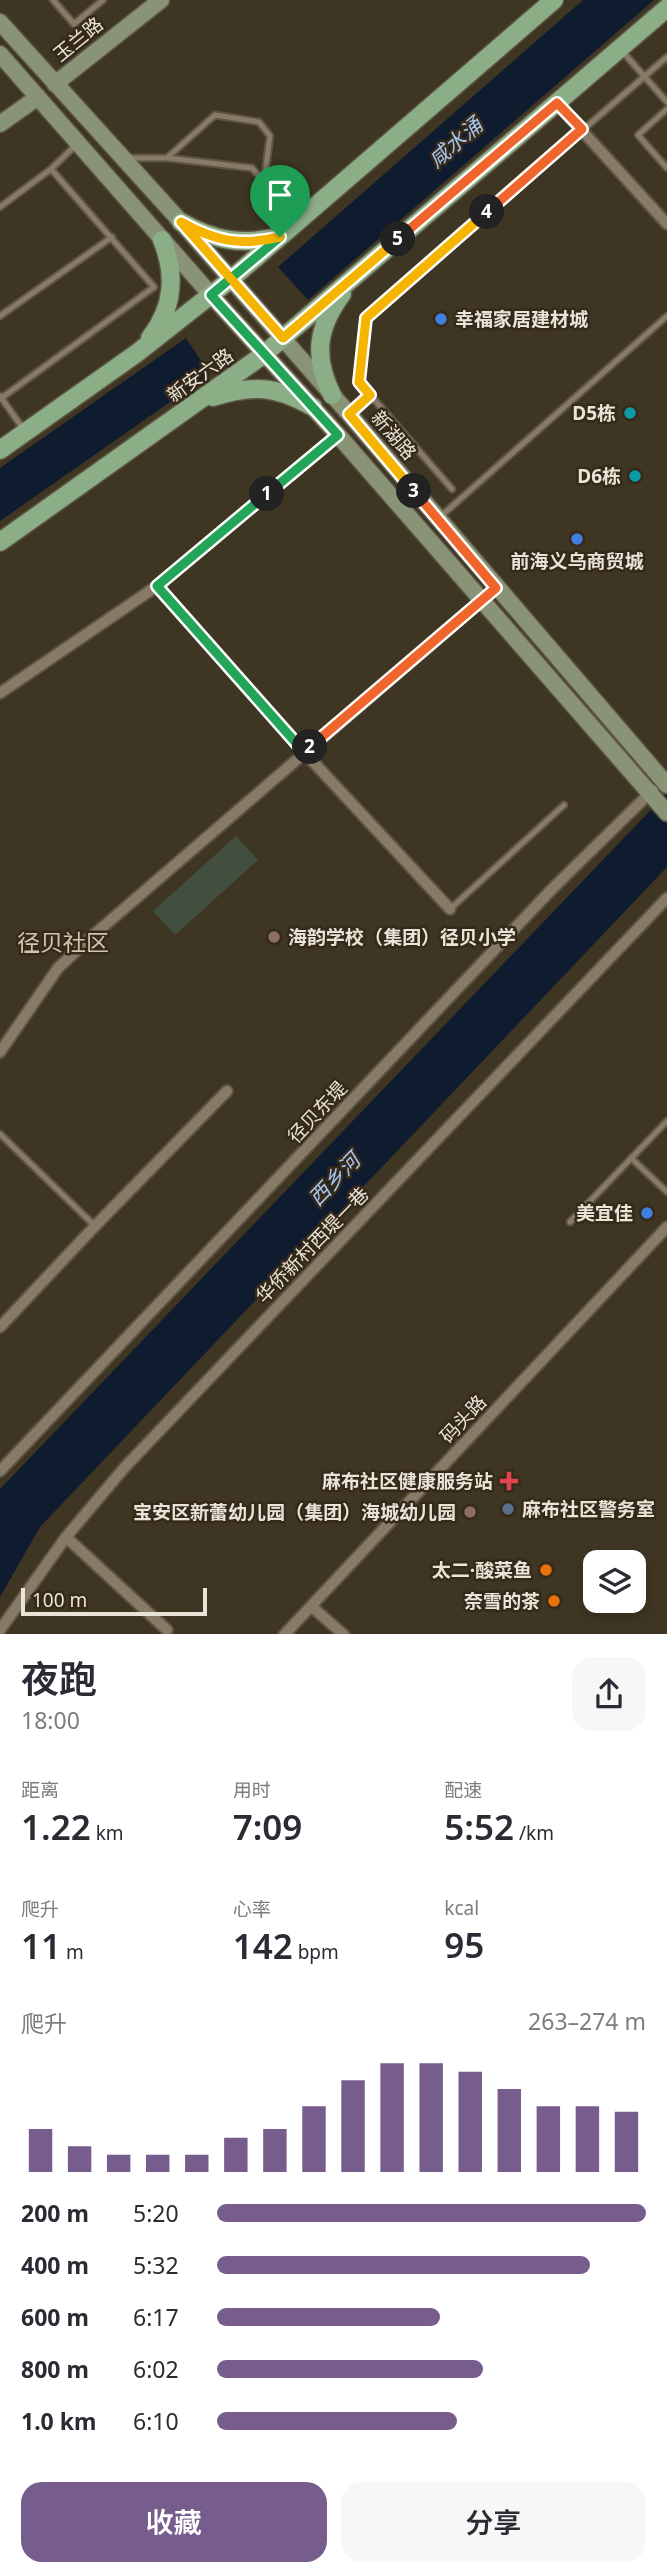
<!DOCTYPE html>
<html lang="zh">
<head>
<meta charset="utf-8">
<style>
	:root { --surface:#fff; --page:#f7f7f7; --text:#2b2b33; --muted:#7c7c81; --accent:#775d8d }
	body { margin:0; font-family:"Noto Sans","Noto Sans SC",sans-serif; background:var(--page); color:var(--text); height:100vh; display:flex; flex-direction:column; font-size:26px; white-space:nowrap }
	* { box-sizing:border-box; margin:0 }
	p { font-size:23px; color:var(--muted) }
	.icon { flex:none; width:38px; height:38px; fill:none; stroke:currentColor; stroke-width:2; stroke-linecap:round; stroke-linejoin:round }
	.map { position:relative; height:1634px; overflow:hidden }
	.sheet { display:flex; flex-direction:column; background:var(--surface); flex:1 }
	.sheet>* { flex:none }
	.buttons { position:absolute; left:583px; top:1550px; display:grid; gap:14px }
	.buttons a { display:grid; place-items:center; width:63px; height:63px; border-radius:14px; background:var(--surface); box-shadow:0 4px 10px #0003; font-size:35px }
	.scale { position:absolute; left:21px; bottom:18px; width:186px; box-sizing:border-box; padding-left:7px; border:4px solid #eae3d8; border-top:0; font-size:19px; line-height:24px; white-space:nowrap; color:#eae3d8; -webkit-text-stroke:5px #352a19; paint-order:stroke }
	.pin { position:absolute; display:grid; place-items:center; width:60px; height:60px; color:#fff; margin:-72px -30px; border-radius:50% 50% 50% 0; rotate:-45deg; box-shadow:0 0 7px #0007 }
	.pin .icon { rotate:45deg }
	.km { position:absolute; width:35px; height:35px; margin:-18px; border-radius:50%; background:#222; color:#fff; font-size:19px; line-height:35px; text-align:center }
	.round { display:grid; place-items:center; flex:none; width:74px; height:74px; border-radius:21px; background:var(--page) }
	.head { display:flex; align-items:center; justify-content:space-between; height:119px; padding:0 21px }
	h1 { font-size:38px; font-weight:600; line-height:52px }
	.metrics { display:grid; grid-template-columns:repeat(3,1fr); gap:10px; height:119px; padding:7px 21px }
	.metrics div { display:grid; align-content:center }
	.metrics b { font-size:35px; font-weight:600 }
	.metrics small { font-size:19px; font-weight:400 }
	.metrics p { font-size:19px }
	.chart { height:196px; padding:14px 21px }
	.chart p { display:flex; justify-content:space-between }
	.chart svg { width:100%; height:126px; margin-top:7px; stroke:var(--accent); stroke-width:6 }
	.action { display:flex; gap:14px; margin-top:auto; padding:14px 21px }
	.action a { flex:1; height:80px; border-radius:21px; background:var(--accent); color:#fff; font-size:28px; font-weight:600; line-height:80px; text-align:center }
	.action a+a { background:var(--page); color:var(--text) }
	ul { padding:0 21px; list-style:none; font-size:23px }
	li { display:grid; grid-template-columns:112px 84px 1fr; align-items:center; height:52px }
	li i { height:18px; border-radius:9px; background:var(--accent) }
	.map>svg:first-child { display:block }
	.green { fill:#424f3f }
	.water { fill:#0f1c2f }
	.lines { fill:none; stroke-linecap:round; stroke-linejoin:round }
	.lane-casing { stroke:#5d5444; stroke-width:9 }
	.street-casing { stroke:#5d5444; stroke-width:14 }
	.secondary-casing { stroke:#5d5444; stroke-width:19 }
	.primary-casing { stroke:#5d5444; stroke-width:21 }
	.lane { stroke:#877b67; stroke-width:5 }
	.street { stroke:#877b67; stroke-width:10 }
	.secondary { stroke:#899477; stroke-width:16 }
	.primary { stroke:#8bae87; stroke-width:18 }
	.split-1-casing { stroke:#fff; stroke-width:14 }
	.split-2-casing { stroke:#fff; stroke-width:14 }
	.split-3-casing { stroke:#fff; stroke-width:14 }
	.split-4-casing { stroke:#fff; stroke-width:14 }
	.split-5-casing { stroke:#fff; stroke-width:14 }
	.split-6-casing { stroke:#fff; stroke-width:14 }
	.split-1 { stroke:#22a559; stroke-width:9 }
	.split-2 { stroke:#22a559; stroke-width:9 }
	.split-3 { stroke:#f0652b; stroke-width:9 }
	.split-4 { stroke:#f5b400; stroke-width:9 }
	.split-5 { stroke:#f0652b; stroke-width:9 }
	.split-6 { stroke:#f5b400; stroke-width:9 }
	.shop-dot { fill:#3f7fe0; stroke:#352a19; stroke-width:2.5 }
	.culture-dot { fill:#0f9aa8; stroke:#352a19; stroke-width:2.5 }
	.education-dot { fill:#8d6e63; stroke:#352a19; stroke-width:2.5 }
	.health-dot { fill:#e0444e; stroke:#352a19; stroke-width:2.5 }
	.service-dot { fill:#5c6f8a; stroke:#352a19; stroke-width:2.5 }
	.food-dot { fill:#e8710a; stroke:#352a19; stroke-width:2.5 }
	.labels { text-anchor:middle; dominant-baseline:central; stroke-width:5; stroke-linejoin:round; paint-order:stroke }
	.street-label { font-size:19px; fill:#eae3d8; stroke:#352a19 }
	.poi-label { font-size:19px; font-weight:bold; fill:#eae3d8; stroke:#352a19; text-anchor:end }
	.water-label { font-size:21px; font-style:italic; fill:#a6c3f0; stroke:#352a19 }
	.quarter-label { font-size:23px; fill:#d2c5af; stroke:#352a19 }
</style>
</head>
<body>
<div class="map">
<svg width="667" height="1635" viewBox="0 0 667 1635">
	<rect width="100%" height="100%" fill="#3f3523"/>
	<!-- green -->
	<path class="green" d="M236 836 258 860 175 935 153 911Z"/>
	<!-- water -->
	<path class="water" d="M583 0H654L308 300 278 267Z
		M186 338 210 374 0 521V468Z
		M667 793V867L40 1527 0 1597V1489Z"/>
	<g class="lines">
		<defs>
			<path id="lane" d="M53 0 74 24 103 0
				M622 51 667 102
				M667 109 638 135 667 168
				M168 157 215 115 259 122 270 136 264 182
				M127 158H168L252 168 296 219
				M0 207 51 169 76 145
				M0 316 112 237
				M0 396 24 430
				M0 399 154 287 51 169
				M351 412 370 395
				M452 489 359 382 366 318 667 57
				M440 517 667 316
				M450 909 564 805
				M0 1134 95 1226
				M631 1158 667 1192
				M570 1222 667 1121"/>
			<path id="street" d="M557 103 667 224
				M157 586 304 752 450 909
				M0 693 157 586 338 435
				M0 1052 58 968 90 938 496 588
				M0 1327 95 1226 227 1091
				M0 1471 552 889 653 790
				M66 1537 167 1630
				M311 1606 344 1635
				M0 1630 66 1537 125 1467 667 898
				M284 1635 667 1227"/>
			<path id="secondary" d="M0 22 181 222 349 414 667 785
				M0 54 211 295 338 435 667 813
				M55 84 161 0
				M0 124 38 97"/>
			<path id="primary" d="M181 222C213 240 241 246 277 237
				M150 338C174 307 176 275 162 240
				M332 395C313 356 317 328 342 294
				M213 397C253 384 276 386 313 407
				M0 450 137 353 231 279 554 0
				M0 542 263 355 667 8"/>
		</defs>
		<!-- lane casing -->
		<use href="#lane" class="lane-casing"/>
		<!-- street casing -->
		<use href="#street" class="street-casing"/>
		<!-- secondary casing -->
		<use href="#secondary" class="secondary-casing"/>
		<!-- primary casing -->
		<use href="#primary" class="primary-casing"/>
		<!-- lane -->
		<use href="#lane" class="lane"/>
		<!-- street -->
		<use href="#street" class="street"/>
		<!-- secondary -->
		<use href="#secondary" class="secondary"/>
		<!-- primary -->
		<use href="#primary" class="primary"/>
	</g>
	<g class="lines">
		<defs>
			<path id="split-1" d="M267 494 338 435 211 295 280 237"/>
			<path id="split-2" d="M267 494 157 586 304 752 310 747"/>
			<path id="split-3" d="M310 747 496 588 414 491"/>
			<path id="split-4" d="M414 491 349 414 370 395 359 382 366 318 487 212"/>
			<path id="split-5" d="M398 239 557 103 582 129 487 212"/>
			<path id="split-6" d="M280 237C241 246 217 242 181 222L283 338 398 239"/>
		</defs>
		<!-- split-1 casing -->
		<use href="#split-1" class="split-1-casing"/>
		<!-- split-2 casing -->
		<use href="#split-2" class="split-2-casing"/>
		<!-- split-3 casing -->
		<use href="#split-3" class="split-3-casing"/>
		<!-- split-4 casing -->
		<use href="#split-4" class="split-4-casing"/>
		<!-- split-5 casing -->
		<use href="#split-5" class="split-5-casing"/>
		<!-- split-6 casing -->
		<use href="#split-6" class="split-6-casing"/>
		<!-- split-1 -->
		<use href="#split-1" class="split-1"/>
		<!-- split-2 -->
		<use href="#split-2" class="split-2"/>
		<!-- split-3 -->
		<use href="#split-3" class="split-3"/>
		<!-- split-4 -->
		<use href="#split-4" class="split-4"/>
		<!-- split-5 -->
		<use href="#split-5" class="split-5"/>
		<!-- split-6 -->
		<use href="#split-6" class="split-6"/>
	</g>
	<!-- markers -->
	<g class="shop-dot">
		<circle cx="441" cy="319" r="7"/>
		<circle cx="577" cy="539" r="7"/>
		<circle cx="647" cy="1213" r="7"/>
	</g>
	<g class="culture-dot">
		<circle cx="630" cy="413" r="7"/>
		<circle cx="635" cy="476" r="7"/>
	</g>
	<g class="education-dot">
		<circle cx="274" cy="937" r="7"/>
		<circle cx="470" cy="1512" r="7"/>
	</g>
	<path class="health-dot" d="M505.5 1470.5h7v7h7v7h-7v7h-7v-7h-7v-7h7z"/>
	<circle class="service-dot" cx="508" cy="1509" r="7"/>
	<g class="food-dot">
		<circle cx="546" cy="1570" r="7"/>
		<circle cx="554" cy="1601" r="7"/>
	</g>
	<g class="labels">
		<!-- street labels -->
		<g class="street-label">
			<text transform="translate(78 39) rotate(-39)">玉兰路</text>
			<text transform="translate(200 375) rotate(-36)">新安六路</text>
			<text transform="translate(394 435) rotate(50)">新湖路</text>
			<text transform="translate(317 1112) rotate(-47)">径贝东堤</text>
			<text transform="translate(312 1245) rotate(-46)">华侨新村西堤一巷</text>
			<text transform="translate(463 1419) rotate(-47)">码头路</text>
		</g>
		<!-- poi labels -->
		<g class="poi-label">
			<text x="455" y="319" text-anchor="start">幸福家居建材城</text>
			<text x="616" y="413">D5栋</text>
			<text x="621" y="476">D6栋</text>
			<text x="577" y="561" text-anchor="middle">前海义乌商贸城</text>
			<text x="288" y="937" text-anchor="start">海韵学校（集团）径贝小学</text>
			<text x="633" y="1213">美宜佳</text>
			<text x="493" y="1481">麻布社区健康服务站</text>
			<text x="522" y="1509" text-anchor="start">麻布社区警务室</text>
			<text x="456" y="1512">宝安区新蕾幼儿园（集团）海城幼儿园</text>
			<text x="532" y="1570">太二·酸菜鱼</text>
			<text x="540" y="1601">奈雪的茶</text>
		</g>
		<!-- water labels -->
		<g class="water-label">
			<text transform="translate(455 142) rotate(-41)">咸水涌</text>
			<text transform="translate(334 1179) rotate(-46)">西乡河</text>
		</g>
		<!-- quarter labels -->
		<g class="quarter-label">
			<text x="63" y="942">径贝社区</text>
		</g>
	</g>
</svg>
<div class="buttons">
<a><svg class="icon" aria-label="layers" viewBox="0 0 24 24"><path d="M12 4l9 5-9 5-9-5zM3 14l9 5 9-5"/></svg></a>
</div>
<div class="scale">100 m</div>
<div class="pin" style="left:280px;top:237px;background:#1e9e55"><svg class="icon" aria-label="arrive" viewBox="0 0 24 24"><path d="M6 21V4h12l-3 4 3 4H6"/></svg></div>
<b class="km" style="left:267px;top:494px">1</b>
<b class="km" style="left:310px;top:747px">2</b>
<b class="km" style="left:414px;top:491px">3</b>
<b class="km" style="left:487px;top:212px">4</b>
<b class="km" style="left:398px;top:239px">5</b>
</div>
<section class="sheet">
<div class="head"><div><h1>夜跑</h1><p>18:00</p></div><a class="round"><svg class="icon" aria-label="share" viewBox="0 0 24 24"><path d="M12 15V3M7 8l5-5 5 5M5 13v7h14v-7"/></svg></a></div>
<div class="metrics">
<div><p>距离</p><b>1.22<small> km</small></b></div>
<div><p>用时</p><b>7:09</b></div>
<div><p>配速</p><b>5:52<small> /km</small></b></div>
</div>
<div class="metrics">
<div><p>爬升</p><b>11<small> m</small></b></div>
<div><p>心率</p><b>142<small> bpm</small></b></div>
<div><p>kcal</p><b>95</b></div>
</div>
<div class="chart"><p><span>爬升</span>263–274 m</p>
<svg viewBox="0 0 160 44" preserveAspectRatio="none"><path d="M5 44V29M15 44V35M25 44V38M35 44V38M45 44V38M55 44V32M65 44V29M75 44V21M85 44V12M95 44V6M105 44V6M115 44V9M125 44V15M135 44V21M145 44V21M155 44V23"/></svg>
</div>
<ul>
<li><b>200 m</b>5:20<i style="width:100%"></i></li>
<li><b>400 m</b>5:32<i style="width:87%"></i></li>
<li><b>600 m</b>6:17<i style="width:52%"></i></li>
<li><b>800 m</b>6:02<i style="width:62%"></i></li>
<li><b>1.0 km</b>6:10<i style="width:56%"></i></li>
</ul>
<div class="action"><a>收藏</a><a>分享</a></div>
</section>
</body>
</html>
